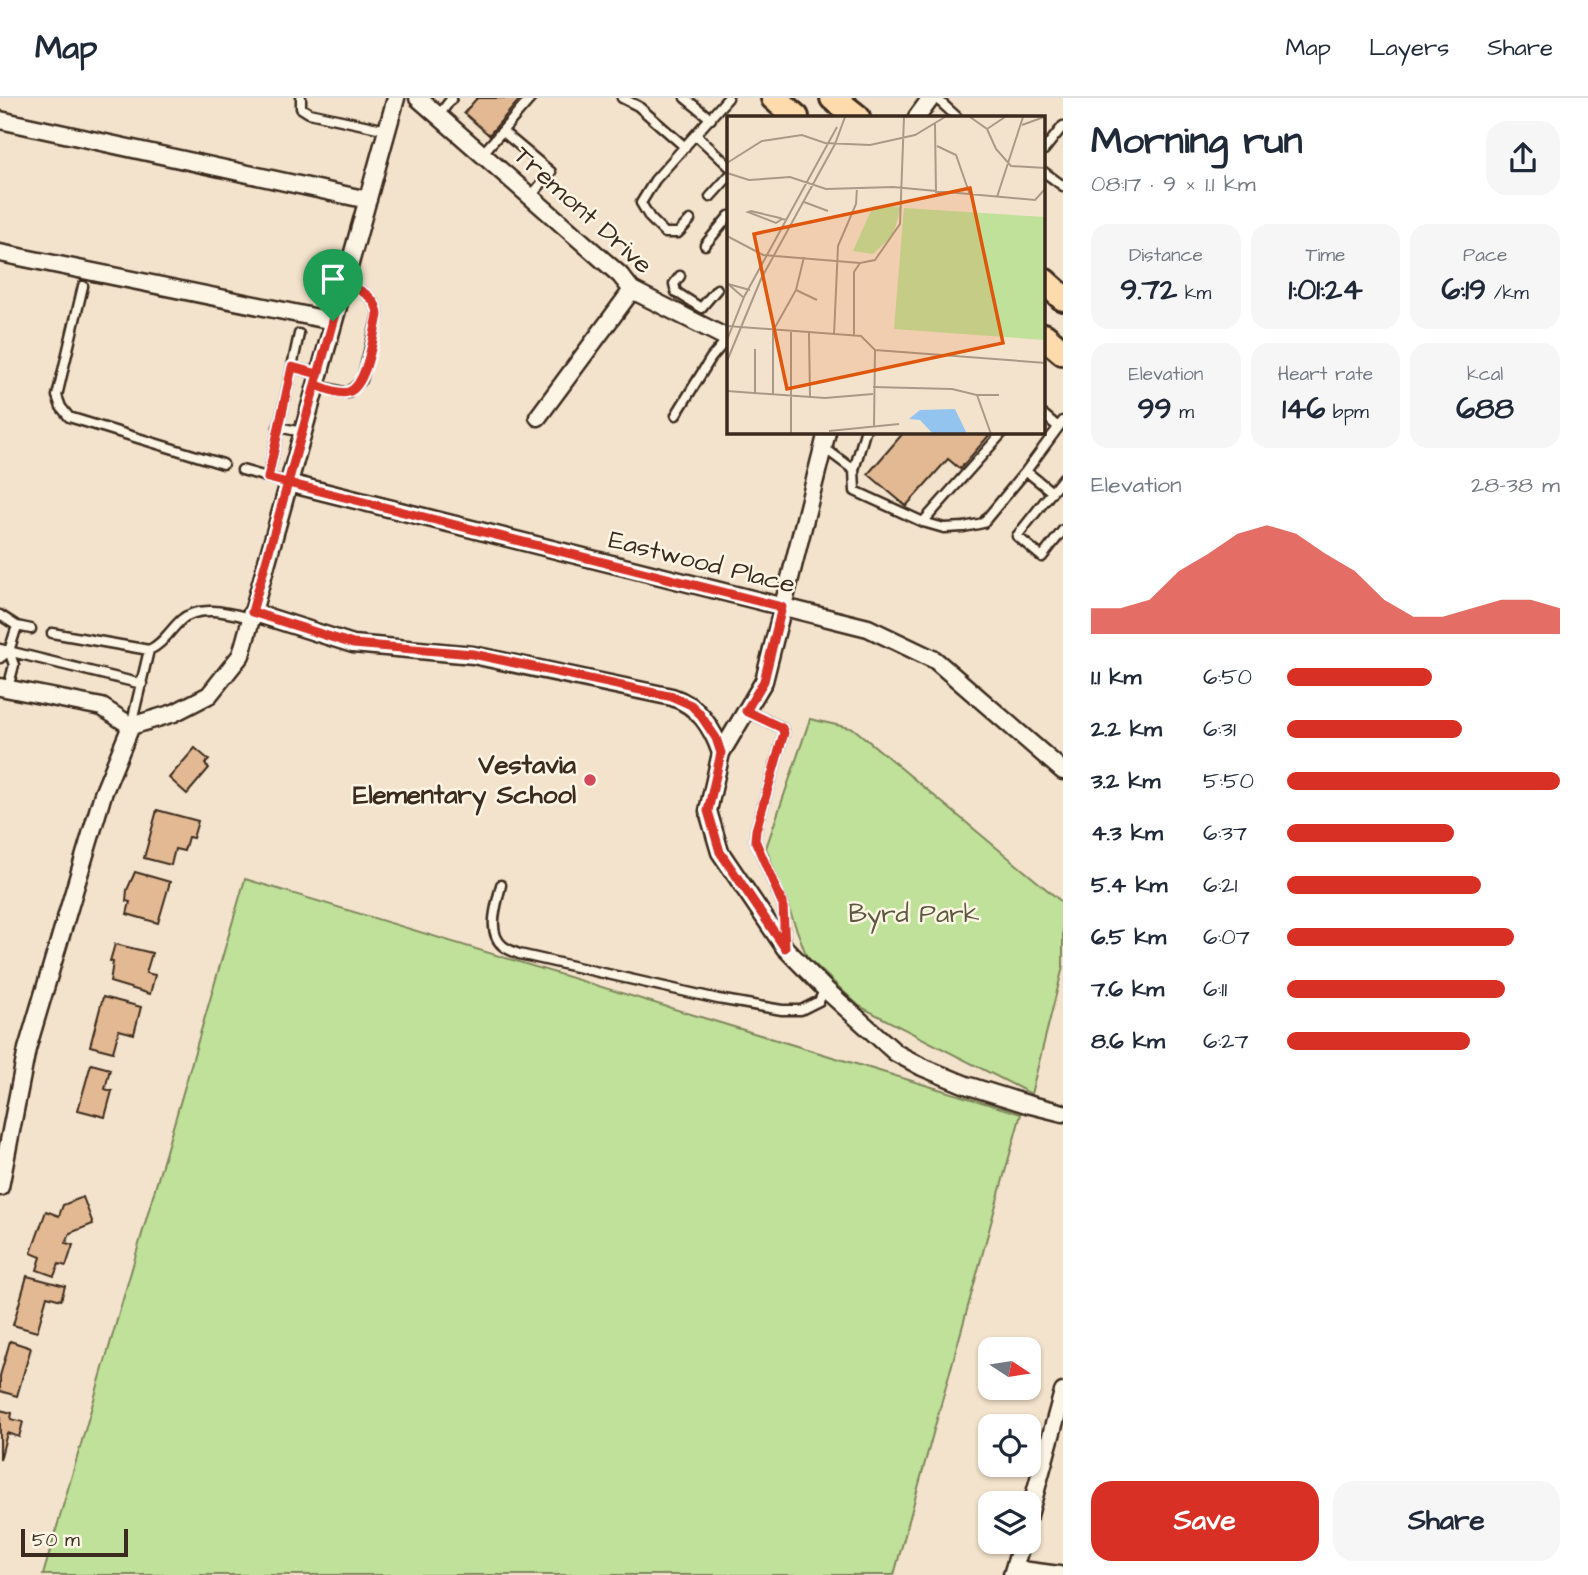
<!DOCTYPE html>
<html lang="en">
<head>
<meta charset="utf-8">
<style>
	:root { --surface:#fff; --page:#f6f6f7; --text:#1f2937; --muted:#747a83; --line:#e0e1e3; --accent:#d93025 }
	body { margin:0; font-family:"Architects Daughter",sans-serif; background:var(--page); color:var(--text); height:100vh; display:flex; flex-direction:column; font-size:26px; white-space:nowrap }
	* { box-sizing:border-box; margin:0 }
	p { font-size:23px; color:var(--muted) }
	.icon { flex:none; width:38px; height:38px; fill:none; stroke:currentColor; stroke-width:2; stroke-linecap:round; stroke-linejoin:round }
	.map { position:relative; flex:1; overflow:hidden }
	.details { display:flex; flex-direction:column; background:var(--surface); width:525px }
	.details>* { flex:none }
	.needle { width:46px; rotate:102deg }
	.fabs { position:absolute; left:978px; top:1239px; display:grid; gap:14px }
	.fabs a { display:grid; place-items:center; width:63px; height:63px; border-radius:14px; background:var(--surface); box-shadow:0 2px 5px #0004; font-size:35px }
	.scale { position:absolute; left:21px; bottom:18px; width:107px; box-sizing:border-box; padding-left:7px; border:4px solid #3b2a1e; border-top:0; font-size:19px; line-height:24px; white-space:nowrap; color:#3b2a1e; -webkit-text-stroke:5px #fcf5e5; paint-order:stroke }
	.pin { position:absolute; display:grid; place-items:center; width:60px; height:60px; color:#fff; margin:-72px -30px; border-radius:50% 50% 50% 0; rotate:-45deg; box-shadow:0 0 7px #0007 }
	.pin .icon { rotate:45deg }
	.round { display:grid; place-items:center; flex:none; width:74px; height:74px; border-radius:21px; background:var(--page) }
	.head { display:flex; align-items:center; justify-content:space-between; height:119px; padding:0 28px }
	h1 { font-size:38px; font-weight:700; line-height:52px }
	.metrics { display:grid; grid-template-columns:repeat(3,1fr); gap:10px; height:119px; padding:7px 28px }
	.metrics div { display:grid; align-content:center; border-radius:18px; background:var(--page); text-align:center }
	.metrics b { font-size:30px; font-weight:700 }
	.metrics small { font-size:19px; font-weight:400 }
	.metrics p { font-size:19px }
	.chart { height:196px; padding:14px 28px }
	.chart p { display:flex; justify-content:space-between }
	.chart svg { width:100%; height:126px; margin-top:7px; fill:var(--accent); opacity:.7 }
	.button { display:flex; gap:14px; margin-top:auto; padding:14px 28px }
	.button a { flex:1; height:80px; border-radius:21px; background:var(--accent); color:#fff; font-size:28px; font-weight:700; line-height:80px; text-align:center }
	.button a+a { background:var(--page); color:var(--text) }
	ul { padding:0 28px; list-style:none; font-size:23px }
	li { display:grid; grid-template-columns:112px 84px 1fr; align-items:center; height:52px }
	li i { height:18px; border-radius:9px; background:var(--accent) }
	header { display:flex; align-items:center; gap:42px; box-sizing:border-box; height:98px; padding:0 35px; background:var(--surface); border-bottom:2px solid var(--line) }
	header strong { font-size:33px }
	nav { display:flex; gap:38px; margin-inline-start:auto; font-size:24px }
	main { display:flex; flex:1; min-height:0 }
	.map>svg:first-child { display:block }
	.green { fill:#c0e19a; stroke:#7e865c; stroke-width:2 }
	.building { fill:#e3b993; stroke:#3b2a1e; stroke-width:2 }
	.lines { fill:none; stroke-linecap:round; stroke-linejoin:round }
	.service-casing { stroke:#3b2a1e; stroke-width:13 }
	.minor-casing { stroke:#3b2a1e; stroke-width:21 }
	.primary-casing { stroke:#3b2a1e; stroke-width:30 }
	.service { stroke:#fcf5e5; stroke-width:8 }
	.minor { stroke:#fcf5e5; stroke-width:16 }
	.primary { stroke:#fedbac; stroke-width:24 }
	.route-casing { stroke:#fff; stroke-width:14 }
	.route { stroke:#d93025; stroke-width:9 }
	.poi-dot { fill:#d1495b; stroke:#fcf5e5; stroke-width:2.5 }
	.labels { text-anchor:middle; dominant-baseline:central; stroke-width:5; stroke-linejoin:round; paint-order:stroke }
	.street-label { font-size:26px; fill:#3b2a1e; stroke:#fcf5e5 }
	.poi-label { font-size:26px; font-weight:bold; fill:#3b2a1e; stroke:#fcf5e5; text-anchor:end }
	.park-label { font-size:26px; fill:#5c583d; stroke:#fcf5e5 }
	.inset-road { fill:none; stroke:#aa9986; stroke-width:2 }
	.view { fill:#df570d; fill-opacity:0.15; stroke:#df570d; stroke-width:3.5 }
	.inset-edge { fill:none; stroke:#3b2a1e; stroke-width:3.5 }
</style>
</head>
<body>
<header>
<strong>Map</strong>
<nav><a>Map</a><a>Layers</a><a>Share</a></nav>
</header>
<main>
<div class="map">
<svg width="1063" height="1477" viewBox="0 0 1063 1477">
	<rect width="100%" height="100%" fill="#f4e3cc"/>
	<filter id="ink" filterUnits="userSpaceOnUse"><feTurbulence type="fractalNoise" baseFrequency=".0143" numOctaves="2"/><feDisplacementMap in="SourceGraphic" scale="14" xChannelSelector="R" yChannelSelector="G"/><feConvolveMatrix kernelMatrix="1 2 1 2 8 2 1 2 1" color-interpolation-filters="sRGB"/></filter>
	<g filter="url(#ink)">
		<!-- green -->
		<path class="green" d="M810 621 854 631 1063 805V869L1031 996 859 908 807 859 766 750Z
			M245 781 1021 1016 894 1477H43Z"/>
		<!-- building -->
		<path class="building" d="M477 0H521L489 37 464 15Z
			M904 334H992L960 371 948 361 906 408 868 376Z
			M195 650 209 662 205 666 209 670 187 696 169 680Z
			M157 712 198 723 193 740 188 739 184 753 175 751 171 767 144 760Z
			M135 774 170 784 158 825 127 816 130 804 126 803 127 792Z
			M115 846 152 855 146 875 155 877 150 896 110 884 113 864 110 863Z
			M103 899 141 909 134 936 119 932 113 954 90 948Z
			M91 966 110 971 105 991 112 993 105 1019 78 1012Z
			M83 1099 93 1126 70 1135 66 1145 73 1147 66 1168 59 1166 54 1178 37 1172 41 1159 31 1155 46 1113 59 1118 63 1107Z
			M27 1178 65 1188 61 1202 47 1198 37 1234 13 1227Z
			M10 1243 31 1250 17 1298 0 1293V1278Z
			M0 1312 12 1315 11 1321 23 1324 19 1339 7 1335 0 1362Z"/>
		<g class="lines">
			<defs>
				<path id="service" d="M301 0V10L309 15 387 32
					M622 0 638 8 685 49
					M685 0 711 21
					M936 0 957 19
					M439 17 452 0
					M502 33 551 74 531 98
					M696 37 729 68
					M1044 52 1063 28
					M483 55 531 0
					M1044 74 1063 88
					M710 99 729 78
					M690 122 678 135H665L650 120 641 105 655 82 728 0
					M705 147 729 118
					M680 178 674 186 676 194 701 210 717 191
					M83 188 57 298 61 309 69 319 223 366
					M292 269 318 276
					M315 287 348 295 362 282 378 217C377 198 359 192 344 184
					M676 317 711 260 728 240
					M1044 317 1058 329
					M278 329 302 334
					M865 334 854 372 855 393 923 424 944 430 964 429 983 425 1026 373
					M823 349 854 372
					M242 372 288 385
					M268 380 299 236
					M1063 380 1017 438 1042 459 1063 432
					M1052 394 1026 373 1063 323
					M923 424 1003 334
					M0 517 17 528 31 531
					M52 535 149 552C163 546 170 532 181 522 199 506 230 515 250 520
					M0 551 142 586
					M0 560 9 553 17 528
					M8 590 14 567 9 553
					M746 613 782 630 784 635 756 732 755 742 783 807 785 846
					M131 628 149 552
					M501 787C497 806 486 834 503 848 507 851 514 854 519 856L718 901 782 912H801L819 903 825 891"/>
				<path id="minor" d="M418 0 620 177 632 192 729 241
					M917 19 931 0
					M0 22 368 102
					M0 155 333 223
					M538 319 632 192
					M827 334 764 583 721 655 708 713 720 754 785 850 825 891 896 955 922 969 966 987 1027 1006 1063 1015
					M288 385 868 530 935 562 1063 673
					M252 514 353 546 473 557 672 599C699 608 712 629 721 655
					M0 589 102 609 131 628
					M131 628 174 615 209 597 241 557 396 0
					M0 1089 27 951 103 696 131 628
					M1029 1417 1063 1294
					M1014 1471 1059 1477
					M1012 1477 1022 1444"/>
				<path id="primary" d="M774 0 796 19
					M833 0 857 19
					M1044 183 1063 200
					M1044 238 1063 254"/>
			</defs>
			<!-- service casing -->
			<use href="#service" class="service-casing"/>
			<!-- minor casing -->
			<use href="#minor" class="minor-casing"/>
			<!-- primary casing -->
			<use href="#primary" class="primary-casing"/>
			<!-- service -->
			<use href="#service" class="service"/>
			<!-- minor -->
			<use href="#minor" class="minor"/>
			<!-- primary -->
			<use href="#primary" class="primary"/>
		</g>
	</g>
	<g class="lines" filter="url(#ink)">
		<defs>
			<path id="route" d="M333 223C306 320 279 417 252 514L353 546 473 556 673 599 691 607 699 615 716 640 721 655 708 713 720 754 785 850 783 807 755 742 756 732 784 635 782 630 746 613 764 583 782 509 288 385 268 380 292 269 318 276 315 287C324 289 339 297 348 294 367 289 374 235 378 217 377 198 359 192 344 184L333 223"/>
		</defs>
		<!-- route casing -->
		<use href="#route" class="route-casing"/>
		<!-- route -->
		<use href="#route" class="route"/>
	</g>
	<!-- markers -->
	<circle class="poi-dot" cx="590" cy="682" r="7"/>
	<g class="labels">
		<!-- street labels -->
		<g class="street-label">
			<text transform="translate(583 112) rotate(42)">Tremont Drive</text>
			<text transform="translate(702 464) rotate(14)">Eastwood Place</text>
		</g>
		<!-- poi labels -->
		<g class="poi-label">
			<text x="576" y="667">Vestavia<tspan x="576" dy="30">Elementary School</tspan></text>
		</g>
		<!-- park labels -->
		<g class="park-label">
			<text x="914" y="816">Byrd Park</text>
		</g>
	</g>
	<!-- overview -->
	<g transform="translate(727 18)">
		<rect width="318" height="318" fill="#f4e3cc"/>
		<path d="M146 90 174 91 166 119 146 138 126 135ZM177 92 318 101V224L167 213Z" fill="#c0e19a"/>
		<path d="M228 293 240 318H206L193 304 182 303 193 294Z" fill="#93c4ef"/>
		<path class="inset-road" d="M243 1 260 13 269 33 284 50 319 52M208 8 209 77M295 9 317 1M260 13 278 1M210 30 229 39 243 79M0 47 35 25 75 19 98 27 143 29 188 19 218 1M0 57 22 64 63 61 99 73 166 71 308 84 319 72M270 81 296 1M77 86 101 95M55 103 49 107 21 96 24 95 53 102 55 103 60 104M0 120 36 139 133 147 148 144 173 108 177 1M69 174 90 184M16 181 1 168 23 174M0 210 134 220 148 234M82 217 83 281M107 219 111 130 129 88 130 72M127 220V156L133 147M0 224 17 181 110 11M28 233V277M148 234 319 247M0 245 34 163 108 28 118 1M146 271 225 273 250 279 264 318M0 275 98 282 146 278M46 279V215L69 174 77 141M250 279H272M147 310 148 234M102 315 172 308M64 318V216"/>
		<path class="view" d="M243 72 276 227 60 273 27 118Z"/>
		<rect width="318" height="318" class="inset-edge"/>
	</g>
</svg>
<div class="fabs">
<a><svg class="needle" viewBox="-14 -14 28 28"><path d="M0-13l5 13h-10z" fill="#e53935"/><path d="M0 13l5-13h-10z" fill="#747a83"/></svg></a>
<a><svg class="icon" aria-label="locate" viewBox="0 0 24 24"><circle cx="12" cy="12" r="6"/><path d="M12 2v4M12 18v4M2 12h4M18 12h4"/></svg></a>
<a><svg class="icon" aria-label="layers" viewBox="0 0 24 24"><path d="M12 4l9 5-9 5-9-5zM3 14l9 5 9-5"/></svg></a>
</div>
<div class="scale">50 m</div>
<div class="pin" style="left:333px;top:223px;background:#1e9e55"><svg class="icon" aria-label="arrive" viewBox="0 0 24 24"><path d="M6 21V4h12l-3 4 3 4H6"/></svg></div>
</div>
<section class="details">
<div class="head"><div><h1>Morning run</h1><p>08:17 · 9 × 1.1 km</p></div><a class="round"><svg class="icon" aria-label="share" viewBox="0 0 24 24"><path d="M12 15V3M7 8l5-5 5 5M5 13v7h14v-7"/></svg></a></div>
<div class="metrics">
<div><p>Distance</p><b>9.72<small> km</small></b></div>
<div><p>Time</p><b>1:01:24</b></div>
<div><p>Pace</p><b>6:19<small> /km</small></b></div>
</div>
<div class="metrics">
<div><p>Elevation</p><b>99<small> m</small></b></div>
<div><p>Heart rate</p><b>146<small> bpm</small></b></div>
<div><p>kcal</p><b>688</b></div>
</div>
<div class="chart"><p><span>Elevation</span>28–38 m</p>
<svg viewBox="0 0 160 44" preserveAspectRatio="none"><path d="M0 44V35L10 35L20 32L30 22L40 16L50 9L60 6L70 9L80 16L90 22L100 32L110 38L120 38L130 35L140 32L150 32L160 35V44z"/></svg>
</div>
<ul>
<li><b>1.1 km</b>6:50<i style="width:53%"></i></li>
<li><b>2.2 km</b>6:31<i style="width:64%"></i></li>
<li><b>3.2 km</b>5:50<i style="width:100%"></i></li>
<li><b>4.3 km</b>6:37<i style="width:61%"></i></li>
<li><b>5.4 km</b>6:21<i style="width:71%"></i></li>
<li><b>6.5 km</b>6:07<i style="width:83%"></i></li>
<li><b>7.6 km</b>6:11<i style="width:80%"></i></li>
<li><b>8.6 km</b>6:27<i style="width:67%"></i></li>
</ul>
<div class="button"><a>Save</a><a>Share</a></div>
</section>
</main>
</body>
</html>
